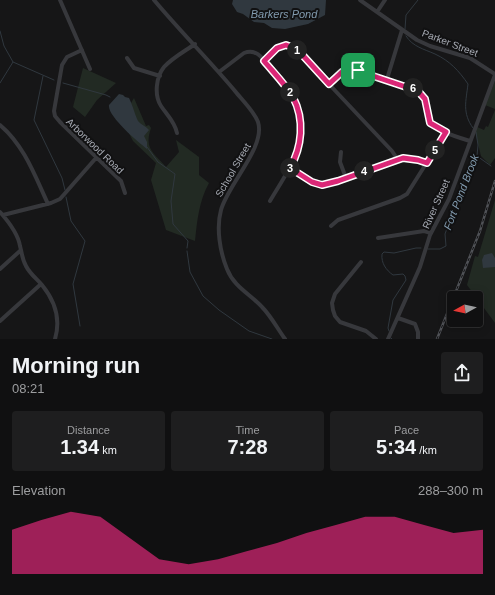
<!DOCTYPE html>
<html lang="en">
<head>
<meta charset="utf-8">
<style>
	:root { --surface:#101011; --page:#1e1e1f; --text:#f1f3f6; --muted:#9c9d9f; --line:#303031; --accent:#db2777 }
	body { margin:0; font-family:Helvetica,sans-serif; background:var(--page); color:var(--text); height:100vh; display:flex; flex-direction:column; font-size:15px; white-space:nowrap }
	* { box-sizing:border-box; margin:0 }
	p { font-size:13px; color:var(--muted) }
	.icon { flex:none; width:22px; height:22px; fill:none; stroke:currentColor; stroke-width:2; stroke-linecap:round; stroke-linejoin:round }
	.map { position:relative; height:339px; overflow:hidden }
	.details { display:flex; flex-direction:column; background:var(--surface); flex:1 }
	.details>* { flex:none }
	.needle { width:26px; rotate:262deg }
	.fabs { position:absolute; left:447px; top:291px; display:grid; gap:8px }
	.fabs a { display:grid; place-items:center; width:36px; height:36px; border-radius:4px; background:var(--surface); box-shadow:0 2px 10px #0003,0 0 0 1px var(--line); font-size:20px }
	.pin { position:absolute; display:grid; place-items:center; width:34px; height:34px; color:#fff; margin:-17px; border-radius:8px; box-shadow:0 2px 6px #0006 }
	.km { position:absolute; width:20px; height:20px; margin:-10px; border-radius:50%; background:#222; color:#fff; font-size:11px; line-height:20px; text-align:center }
	.round { display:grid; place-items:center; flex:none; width:42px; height:42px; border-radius:4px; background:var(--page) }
	.headline { display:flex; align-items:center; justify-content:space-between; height:68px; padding:0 12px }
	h1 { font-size:22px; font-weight:800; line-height:30px }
	.stats { display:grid; grid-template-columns:repeat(3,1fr); gap:6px; height:68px; padding:4px 12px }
	.stats div { display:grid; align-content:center; border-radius:4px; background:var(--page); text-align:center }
	.stats b { font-size:20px; font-weight:800 }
	.stats small { font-size:11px; font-weight:400 }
	.stats p { font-size:11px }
	.chart { height:112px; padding:8px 12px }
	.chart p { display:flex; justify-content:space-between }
	.chart svg { width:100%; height:72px; margin-top:4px; fill:var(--accent); opacity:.7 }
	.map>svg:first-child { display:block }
	.green { fill:#222a23 }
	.water { fill:#30383f }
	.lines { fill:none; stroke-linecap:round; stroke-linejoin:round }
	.stream { stroke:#30383f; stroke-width:1 }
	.minor { stroke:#37383c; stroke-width:4 }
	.rail-casing { stroke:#505257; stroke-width:2.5 }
	.rail { stroke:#111112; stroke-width:1; stroke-dasharray:3; stroke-linecap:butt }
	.route-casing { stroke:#fff; stroke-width:8 }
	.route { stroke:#db2777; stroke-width:5 }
	.labels { text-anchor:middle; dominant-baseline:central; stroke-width:4; stroke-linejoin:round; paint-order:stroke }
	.street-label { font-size:10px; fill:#a9adb6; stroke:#111112 }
	.water-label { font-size:11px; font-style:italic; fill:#829baf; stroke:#111112 }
</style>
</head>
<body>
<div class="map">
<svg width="495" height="339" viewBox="0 0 495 339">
	<rect width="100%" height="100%" fill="#161617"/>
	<!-- green -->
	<path class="green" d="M83 68 116 83 97 100 85 117 73 107Z
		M495 81V109L485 105Z
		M134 98 146 126 149 125 151 128C144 149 153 152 166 167L179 152 176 140 199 157V175L209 183C199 201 197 221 195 241L166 230 151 180 156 163 133 141 117 110 131 103Z
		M495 110V158L490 165 481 156 475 132 477 127 484 130 486 126 488 127Z
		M495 200V323L467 285 475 256 478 257Z"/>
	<!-- water -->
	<path class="water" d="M233 0H326L325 15 308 24 285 29 272 28 264 23 254 22 243 14 237 12 232 4Z
		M119 94 123 95 125 97 129 98C133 106 135 115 138 121 141 125 146 126 149 130L144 136 147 142V149C138 142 107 116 109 105Z
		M492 253 495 258V267L483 268 482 260 484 255Z"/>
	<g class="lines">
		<!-- stream -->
		<path class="stream" d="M405 29 406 15 418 0
			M0 31 4 46 13 62 0 83
			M406 36C413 47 424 49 435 54 450 61 459 71 468 84 466 101 462 113 473 128
			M13 62 54 80
			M43 76 34 120 62 178 65 190
			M63 83 106 95 110 97
			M147 147 158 162 175 174 171 201 173 224 188 241 187 248
			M477 156 491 166
			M66 197 71 221 85 241 73 284 80 326
			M428 249H440L446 246 445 234 467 172 477 156 478 145 476 132
			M187 251 190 272 203 296 219 310 249 331 272 339
			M389 331 388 328 393 300 406 280 405 276 403 274 393 275C386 270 381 263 382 254L384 252 394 253 416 248H421
			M391 338 392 339"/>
		<!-- minor -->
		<path class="minor" d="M60 0 90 69
			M154 0C180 31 209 60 235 91 242 100 254 111 258 122 266 147 228 184 221 210 216 228 220 252 227 269 234 287 250 294 262 307 271 316 277 328 285 339
			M360 0 417 40 430 46 470 58 495 74
			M377 12 385 0
			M82 50 67 57 62 65 54 111 55 116 60 122 121 181 125 193
			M127 58 134 68 160 76
			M264 61C273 51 280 41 294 47L392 151 398 160
			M219 72 244 53C257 48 263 59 270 68 278 77 286 86 293 97 315 135 289 169 270 201
			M387 79 402 30
			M329 84C337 76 343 70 355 70L416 89C431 99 422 111 430 123 436 131 460 138 470 141
			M0 125C24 145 35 176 48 204
			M177 133C175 122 167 115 161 106 154 95 156 77 164 67 172 58 185 51 195 44
			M341 152 340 162 346 178
			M290 168 312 182 322 185 338 181 403 158 418 160 427 163
			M0 212C8 221 18 233 20 246 22 253 22 259 26 266 30 274 37 279 42 285 55 301 61 319 55 339
			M3 215 51 203 60 199 96 158
			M331 226 338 220 400 198 407 194 446 132
			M378 238 424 231 431 233
			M361 262 335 294 332 303 333 310 335 316 340 322 366 331 376 339
			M0 269 21 250
			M398 318 415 324 418 332V339
			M0 321 41 284
			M388 339 420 267 430 235 449 199 495 75"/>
		<defs>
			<path id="rail" d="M437 339 480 231 495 181"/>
		</defs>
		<!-- rail casing -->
		<use href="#rail" class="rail-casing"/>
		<!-- rail -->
		<use href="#rail" class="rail"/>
	</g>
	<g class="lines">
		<defs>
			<path id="route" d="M286 45 297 49 329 84 342 72 355 70 418 91 425 99 430 123 446 132 427 163 418 160 403 158 338 181 322 185 312 182 290 168C302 147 305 120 293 97 285 84 274 73 264 61L277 48Z"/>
		</defs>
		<!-- route casing -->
		<use href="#route" class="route-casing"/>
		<!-- route -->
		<use href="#route" class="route"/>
	</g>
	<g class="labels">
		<!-- street labels -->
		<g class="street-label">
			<text transform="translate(450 43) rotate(21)">Parker Street</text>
			<text transform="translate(95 146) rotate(44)">Arborwood Road</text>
			<text transform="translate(233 170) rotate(-60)">School Street</text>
			<text transform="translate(436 204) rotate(-66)">River Street</text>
		</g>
		<!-- water labels -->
		<g class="water-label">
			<text x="284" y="14">Barkers Pond</text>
			<text transform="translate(461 192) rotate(-69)">Fort Pond Brook</text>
		</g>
	</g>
</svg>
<div class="fabs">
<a><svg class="needle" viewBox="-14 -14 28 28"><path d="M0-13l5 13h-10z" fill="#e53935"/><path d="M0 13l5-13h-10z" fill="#9c9d9f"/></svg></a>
</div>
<div class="pin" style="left:358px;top:70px;background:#1e9e55"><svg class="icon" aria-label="arrive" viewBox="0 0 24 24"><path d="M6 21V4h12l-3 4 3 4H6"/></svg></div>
<b class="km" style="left:297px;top:50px">1</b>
<b class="km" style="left:290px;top:92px">2</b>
<b class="km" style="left:290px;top:168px">3</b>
<b class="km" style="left:364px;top:171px">4</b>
<b class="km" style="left:435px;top:150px">5</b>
<b class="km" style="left:413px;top:88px">6</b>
</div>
<section class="details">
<div class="headline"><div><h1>Morning run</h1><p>08:21</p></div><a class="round"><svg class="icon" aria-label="share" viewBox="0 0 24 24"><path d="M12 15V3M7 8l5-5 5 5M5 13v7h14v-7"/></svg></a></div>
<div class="stats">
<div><p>Distance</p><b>1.34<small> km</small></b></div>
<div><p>Time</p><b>7:28</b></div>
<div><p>Pace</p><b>5:34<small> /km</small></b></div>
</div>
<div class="chart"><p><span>Elevation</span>288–300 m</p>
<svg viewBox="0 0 160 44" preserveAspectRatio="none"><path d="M0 44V17L10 11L20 6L30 9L40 22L50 35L60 38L70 35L80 30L90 25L100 19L110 14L120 9L130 9L140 14L150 19L160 17V44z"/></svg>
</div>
</section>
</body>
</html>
